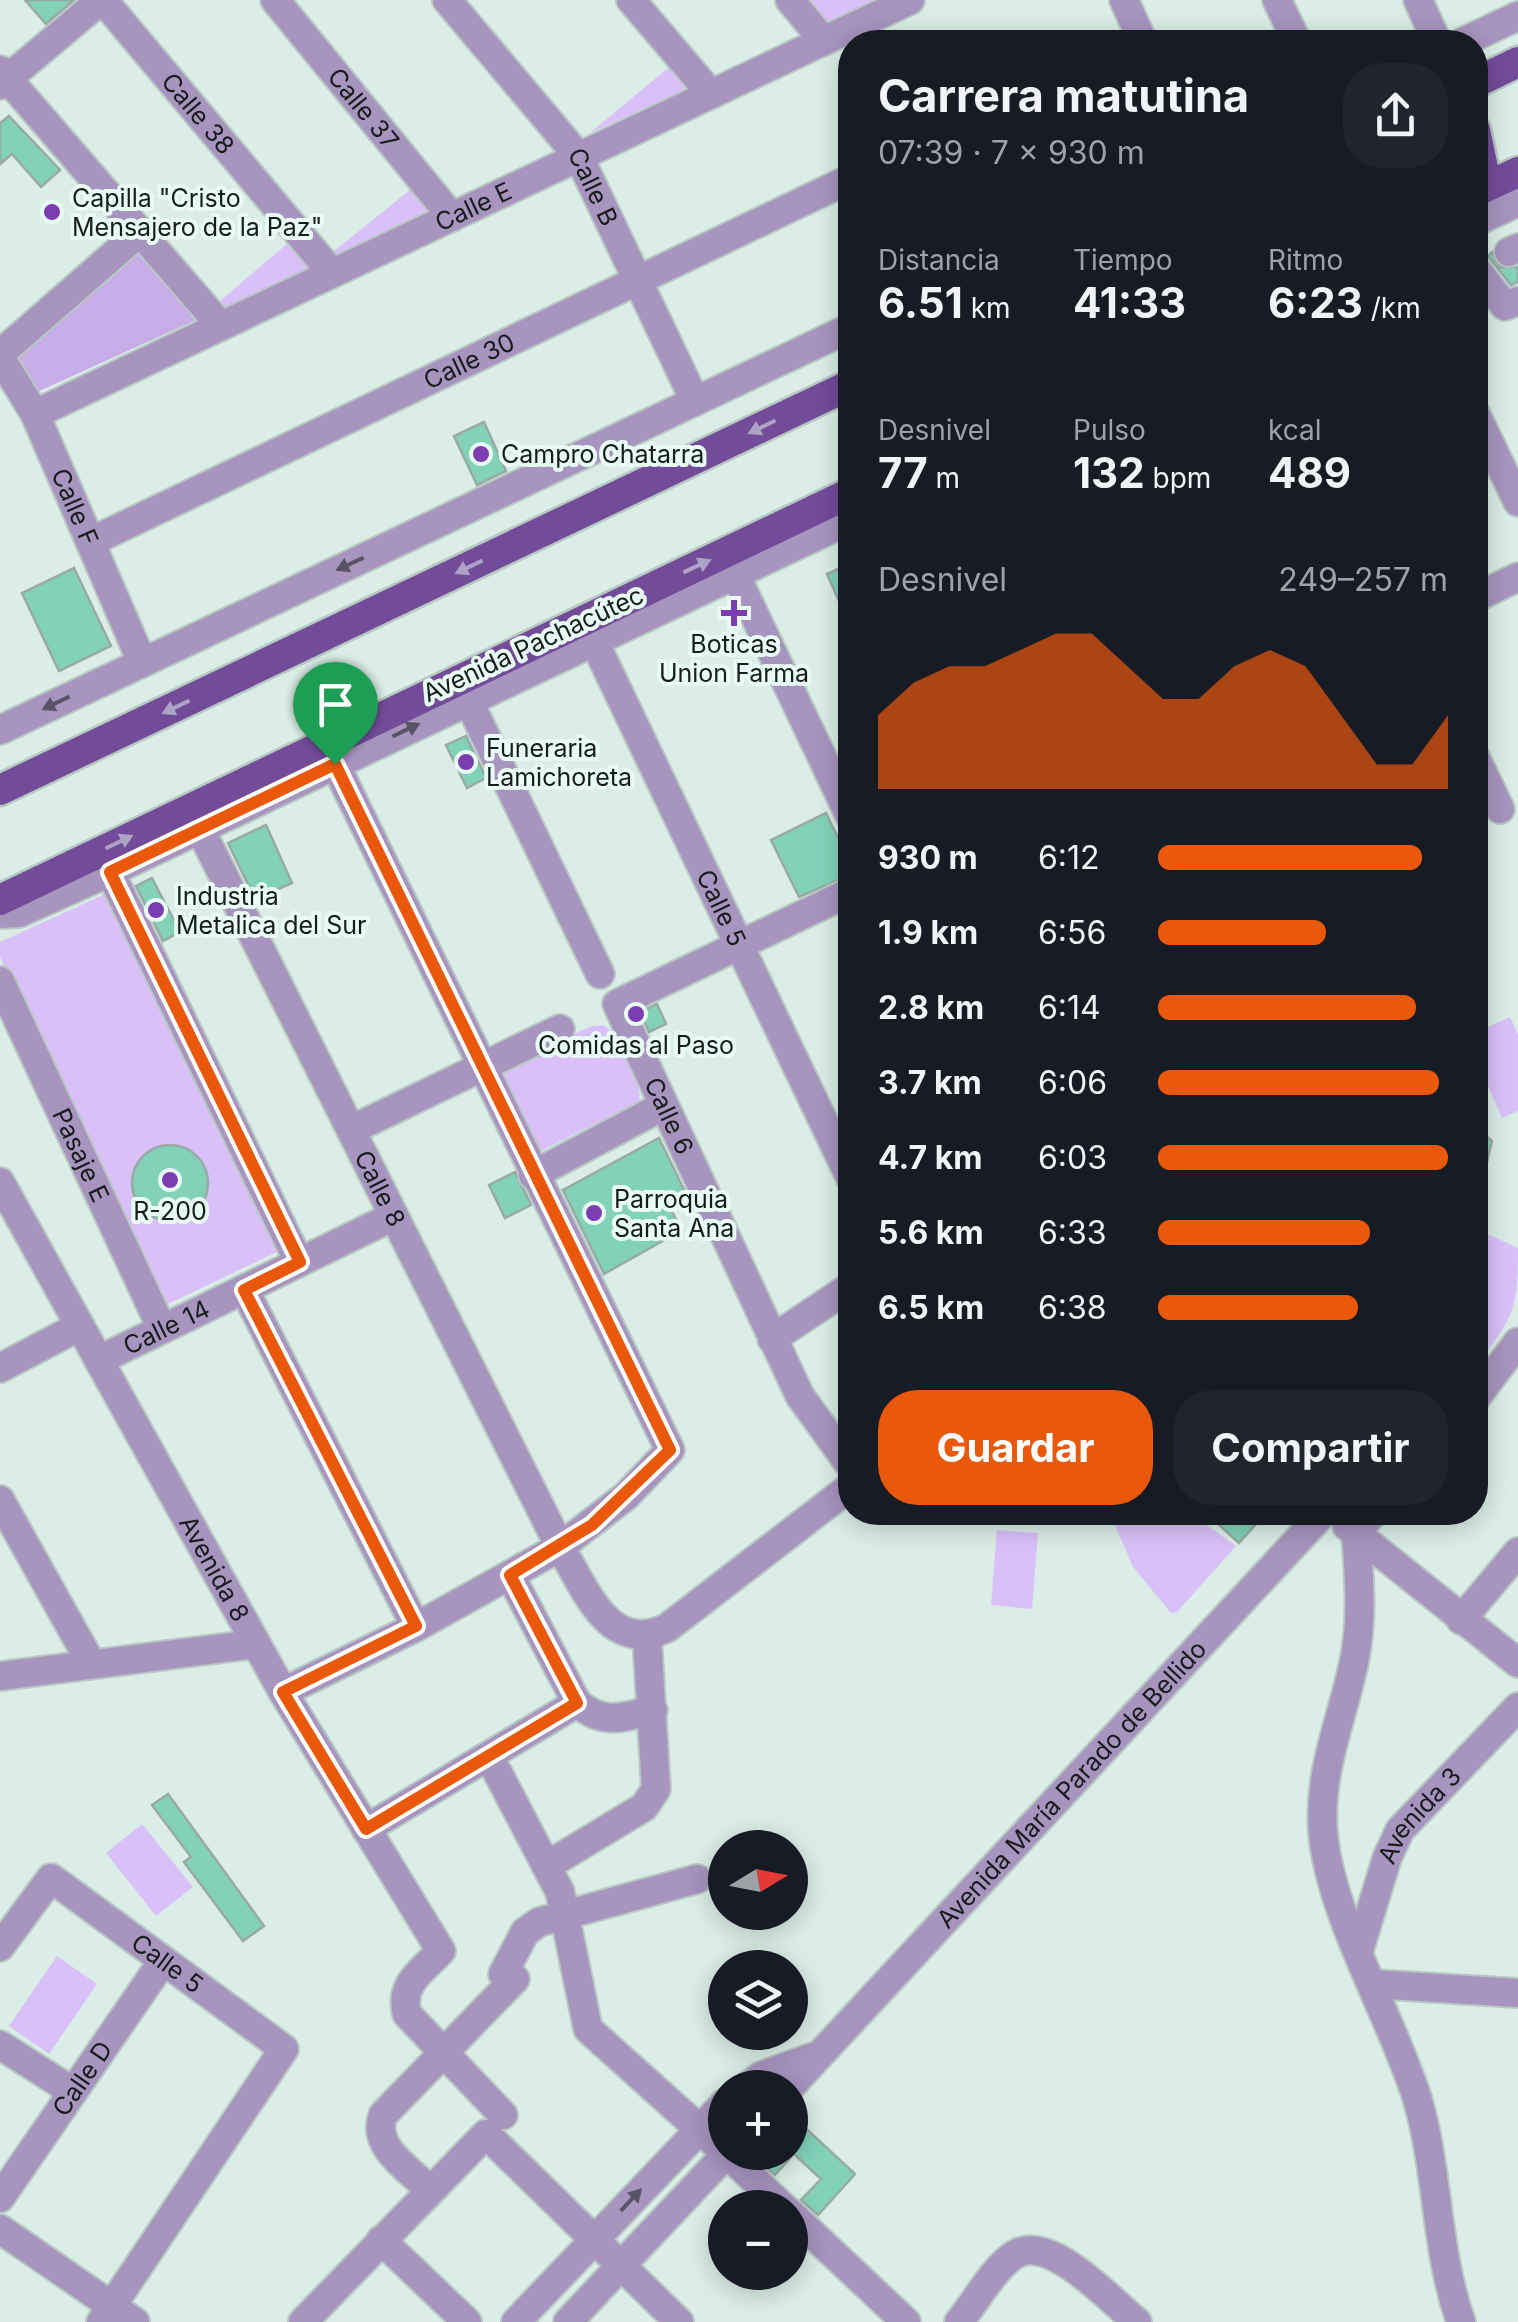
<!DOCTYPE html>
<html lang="es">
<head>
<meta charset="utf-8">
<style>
	:root { --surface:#171b24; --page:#20242c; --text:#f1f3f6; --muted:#9ea1a6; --accent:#ea580c }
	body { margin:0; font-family:Inter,sans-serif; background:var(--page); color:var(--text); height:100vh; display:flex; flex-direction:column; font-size:38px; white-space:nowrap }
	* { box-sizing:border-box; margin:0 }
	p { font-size:32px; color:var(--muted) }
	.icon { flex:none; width:55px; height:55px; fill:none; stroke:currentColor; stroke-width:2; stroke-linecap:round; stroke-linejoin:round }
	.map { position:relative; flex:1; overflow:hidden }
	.panel { position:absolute; left:838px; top:30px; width:650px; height:1495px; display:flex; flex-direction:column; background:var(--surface); border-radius:40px; box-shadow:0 5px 25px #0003 }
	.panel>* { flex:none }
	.needle { width:65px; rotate:80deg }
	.fabs { position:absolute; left:708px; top:1830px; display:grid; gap:20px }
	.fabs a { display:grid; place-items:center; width:100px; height:100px; border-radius:50%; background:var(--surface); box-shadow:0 5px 25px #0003; font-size:50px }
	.pin { position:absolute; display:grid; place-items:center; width:85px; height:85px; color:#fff; margin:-102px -42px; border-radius:50% 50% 50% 0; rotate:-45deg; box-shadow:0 0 10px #0007 }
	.pin .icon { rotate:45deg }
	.round { display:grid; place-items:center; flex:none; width:105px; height:105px; border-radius:40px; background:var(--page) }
	.headline { display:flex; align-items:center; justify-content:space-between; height:170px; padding:0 40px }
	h1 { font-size:45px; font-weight:700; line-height:75px }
	.figures { display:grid; grid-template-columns:repeat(3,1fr); gap:15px; height:170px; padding:10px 40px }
	.figures div { display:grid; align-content:center }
	.figures b { font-size:42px; font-weight:700 }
	.figures small { font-size:28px; font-weight:400 }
	.figures p { font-size:28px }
	.chart { height:280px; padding:20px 40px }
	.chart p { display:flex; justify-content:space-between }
	.chart svg { width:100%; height:180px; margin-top:10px; fill:var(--accent); opacity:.7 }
	.cta { display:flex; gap:20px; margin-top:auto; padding:20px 40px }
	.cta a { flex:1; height:115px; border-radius:40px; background:var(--accent); color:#fff; font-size:40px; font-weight:700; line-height:115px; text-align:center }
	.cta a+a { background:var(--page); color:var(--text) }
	ul { padding:0 40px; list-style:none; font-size:32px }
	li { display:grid; grid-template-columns:160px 120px 1fr; align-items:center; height:75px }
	li i { height:25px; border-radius:12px; background:var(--accent) }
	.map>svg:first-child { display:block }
	.green { fill:#d9c0f9 }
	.forest { fill:#c7ade8 }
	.building { fill:#82d2ba; stroke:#99aaa4; stroke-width:2.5 }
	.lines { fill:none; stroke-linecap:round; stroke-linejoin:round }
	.minor-casing { stroke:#b8c8c2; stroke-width:32 }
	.major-casing { stroke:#b8c8c2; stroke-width:35 }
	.minor { stroke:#a794bf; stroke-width:28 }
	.major { stroke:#724b99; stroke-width:30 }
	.oneway { fill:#ada3c6 }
	.oneway2 { fill:#585365 }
	.route-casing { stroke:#fff; stroke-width:20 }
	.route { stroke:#ea580c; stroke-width:12 }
	.poi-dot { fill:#7b3db2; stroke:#e8fbf4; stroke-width:4 }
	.labels { text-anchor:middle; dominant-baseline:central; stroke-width:8; stroke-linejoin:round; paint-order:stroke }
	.street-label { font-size:25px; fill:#171d1b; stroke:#e8fbf4 }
	.poi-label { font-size:25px; fill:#171d1b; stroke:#e8fbf4; text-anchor:start }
</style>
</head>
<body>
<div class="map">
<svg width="1518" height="2322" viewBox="0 0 1518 2322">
	<rect width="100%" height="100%" fill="#dbede7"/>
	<!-- green -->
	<path class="green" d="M798 0H888L823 29Z
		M668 68 686 89 590 133Z
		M416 185 439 215 341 263 333 252Z
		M295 237 321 270 220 319 213 307Z
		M105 894 281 1250 164 1306 0 957V942Z
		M1510 1017 1518 1034V1111L1502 1118 1475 1056V1033Z
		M604 1025C618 1037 644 1082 639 1101L539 1152 497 1068 592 1026Z
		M1479 1230 1518 1248C1518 1315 1513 1315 1475 1368Z
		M1110 1513H1189L1236 1546 1177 1612 1171 1613 1133 1567Z
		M997 1530 1038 1533 1032 1609 991 1605Z
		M142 1824 193 1887 156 1916 106 1853Z
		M57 1956 97 1984 49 2054 9 2026Z"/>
	<!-- forest -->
	<path class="forest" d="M134 246 198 319 35 393 9 353Z"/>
	<!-- building -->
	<path class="building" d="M25 0H74L46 24Z
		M9 116 60 170 41 187 12 154 0 164V123Z
		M1492 252 1500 267H1518V282L1511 285 1488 256Z
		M484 422 506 471 477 485 454 436Z
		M850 564V626L827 574Z
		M74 568 111 646 59 671 22 593Z
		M466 736 486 778 467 788 446 745Z
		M826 813 850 862V875L799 897 771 840Z
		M266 825 292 883 255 899 228 843Z
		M152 878 180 932 163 941 136 886Z
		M657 1004 666 1024 649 1032 640 1012Z
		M1475 1126 1492 1141 1481 1187 1475 1186Z
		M659 1138 685 1192 666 1201 682 1230 604 1274 563 1190Z
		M132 1183a38 38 0 1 1 76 0a38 38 0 1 1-76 0Z
		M515 1172 531 1205 505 1218 489 1185Z
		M1205 1512H1267L1239 1543Z
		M168 1794 264 1926 243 1941 184 1862 191 1857 152 1805Z
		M799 2122 855 2174 818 2215 801 2200 821 2179 794 2154 775 2175 761 2162 770 2152H792L790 2131Z"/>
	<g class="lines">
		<defs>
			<g id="minor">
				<path id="s1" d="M103 0 332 273"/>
				<path id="s2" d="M275 0 452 217"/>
				<path id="s3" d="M447 0 579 157 695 401"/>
				<path d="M631 0 711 94"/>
				<path d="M790 0 824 41"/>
				<path d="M1124 0 1143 42"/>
				<path d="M1277 0 1297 42"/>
				<path d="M1418 0 1437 42"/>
				<path d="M1463 42 1518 16"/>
				<path d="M0 70 221 326"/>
				<path d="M0 85 101 0"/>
				<path d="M1475 222 1518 202"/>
				<path d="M1509 252 1518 248"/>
				<path d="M1475 268 1505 306 1518 301"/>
				<path d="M0 354 141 231"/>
				<path id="s4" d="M0 357 35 414 142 662"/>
				<path d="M1475 413 1518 502"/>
				<path id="s5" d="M35 414 910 0"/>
				<path id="s6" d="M90 542 850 179"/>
				<path d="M735 574 850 816"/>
				<path d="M1475 598 1518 577"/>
				<path id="s7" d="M593 639 850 1177"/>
				<path d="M468 700 600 974"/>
				<path d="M0 730 850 328"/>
				<path d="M1475 757 1500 809"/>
				<path id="s8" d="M200 829 560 1547C586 1589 608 1655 667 1628L850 1487"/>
				<path d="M110 872 299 1262"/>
				<path id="s9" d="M850 892 617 1004 800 1396 850 1465"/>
				<path d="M0 914 19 913 110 872 850 520"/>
				<path id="s10" d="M0 981 162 1329"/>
				<path d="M351 1130 560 1029"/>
				<path d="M533 1175 663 1106"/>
				<path id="s11" d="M0 1182 283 1692 441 1951C422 1971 399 1984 407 2014L503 2115"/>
				<path d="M244 1289 416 1627"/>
				<path d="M772 1339 850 1287"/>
				<path id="s12" d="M99 1360 394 1216"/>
				<path d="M0 1368 80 1326"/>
				<path d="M1475 1399 1518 1342"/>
				<path d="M0 1500 91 1663"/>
				<path d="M1374 1512 1356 1533C1359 1576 1363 1619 1354 1662 1342 1720 1318 1771 1323 1833 1331 1918 1391 2015 1417 2098 1439 2172 1435 2249 1461 2322"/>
				<path d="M1347 1526 1518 1663"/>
				<path d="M510 1575 577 1703C603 1725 622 1718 653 1710"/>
				<path d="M1461 1620 1518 1552"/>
				<path d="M0 1676 256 1644"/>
				<path d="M283 1692 416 1627 560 1547 626 1496 670 1450 335 764"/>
				<path d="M489 1756 560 1892 588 2029 725 2152"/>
				<path d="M366 1829 577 1703"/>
				<path d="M548 1865 644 1807 656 1789 647 1637"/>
				<path id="s13" d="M0 1947 51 1878 284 2049 101 2322"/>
				<path id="s14" d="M1359 1950 1387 1858 1400 1830 1518 1707"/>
				<path d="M503 1974 525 1932 539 1922 697 1879"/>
				<path d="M1373 1984 1518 1993"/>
				<path d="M0 2045 72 2091"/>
				<path d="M746 2088 761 2076 813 2057"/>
				<path id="s15" d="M789 2088 1324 1512"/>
				<path d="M725 2152 784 2208"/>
				<path d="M430 2190C409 2169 371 2147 383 2115L515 1979"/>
				<path id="s16" d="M0 2198 163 1961"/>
				<path d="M790 2213 906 2322"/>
				<path d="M0 2229 135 2322"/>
				<path d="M381 2240 467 2322"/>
				<path d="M303 2322 486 2134 679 2322"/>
				<path d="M516 2322 725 2103"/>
				<path d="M568 2322 728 2152"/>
				<path d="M959 2322C975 2303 993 2269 1014 2255 1049 2232 1110 2300 1137 2322"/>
			</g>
			<path id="major" d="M1475 83 1518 62
				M1475 130 1483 168 1475 185
				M1475 192 1518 172
				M0 790 850 385
				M0 900 850 493"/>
		</defs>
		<!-- minor casing -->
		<use href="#minor" class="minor-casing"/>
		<!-- major casing -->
		<use href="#major" class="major-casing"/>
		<!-- minor -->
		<use href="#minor" class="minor"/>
		<!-- major -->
		<use href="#major" class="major"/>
	</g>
	<!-- one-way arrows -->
	<defs><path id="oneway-solid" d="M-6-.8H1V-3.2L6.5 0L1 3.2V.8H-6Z" transform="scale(2.5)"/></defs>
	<g class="oneway">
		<use href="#oneway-solid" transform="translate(762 427) rotate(154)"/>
		<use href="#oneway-solid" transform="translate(697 566) rotate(-25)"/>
		<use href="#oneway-solid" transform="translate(469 567) rotate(154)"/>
		<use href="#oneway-solid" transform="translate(176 707) rotate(154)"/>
		<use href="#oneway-solid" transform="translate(119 842) rotate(-26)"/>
	</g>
	<g class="oneway2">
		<use href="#oneway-solid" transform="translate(350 564) rotate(155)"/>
		<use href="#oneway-solid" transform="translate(56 703) rotate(154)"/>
		<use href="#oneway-solid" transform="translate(406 730) rotate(-26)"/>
		<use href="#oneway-solid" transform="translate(631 2200) rotate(-47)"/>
	</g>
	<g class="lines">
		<defs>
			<path id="route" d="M335 764 670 1450 592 1525 510 1575 577 1703 366 1829 283 1692 416 1626 244 1290 300 1262 110 872Z"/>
		</defs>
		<!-- route casing -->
		<use href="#route" class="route-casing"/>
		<!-- route -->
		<use href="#route" class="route"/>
	</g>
	<!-- markers -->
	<g class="poi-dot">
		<circle cx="52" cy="212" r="10"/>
		<circle cx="481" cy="454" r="10"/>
		<path d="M729 598h10v10h10v10h-10v10h-10v-10h-10v-10h10z"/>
		<circle cx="466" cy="762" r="10"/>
		<circle cx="156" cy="910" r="10"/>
		<circle cx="636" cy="1014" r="10"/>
		<circle cx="170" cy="1180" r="10"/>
		<circle cx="594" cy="1213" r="10"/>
	</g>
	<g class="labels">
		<!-- street labels -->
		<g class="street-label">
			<text stroke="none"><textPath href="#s2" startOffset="140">Calle 37</textPath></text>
			<text stroke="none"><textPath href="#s1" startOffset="148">Calle 38</textPath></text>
			<text stroke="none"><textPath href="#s3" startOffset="238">Calle B</textPath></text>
			<text stroke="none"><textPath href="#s5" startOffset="485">Calle E</textPath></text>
			<text stroke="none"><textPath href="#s6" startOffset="420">Calle 30</textPath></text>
			<text stroke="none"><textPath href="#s4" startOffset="168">Calle F</textPath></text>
			<text transform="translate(533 644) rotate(-25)">Avenida Pachacútec</text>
			<text stroke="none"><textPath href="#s7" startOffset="298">Calle 5</textPath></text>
			<text stroke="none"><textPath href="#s9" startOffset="382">Calle 6</textPath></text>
			<text stroke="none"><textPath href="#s10" startOffset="192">Pasaje E</textPath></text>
			<text stroke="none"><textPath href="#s8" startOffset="402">Calle 8</textPath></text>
			<text stroke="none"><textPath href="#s12" startOffset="75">Calle 14</textPath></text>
			<text stroke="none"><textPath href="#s11" startOffset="442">Avenida 8</textPath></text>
			<text stroke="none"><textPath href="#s15" startOffset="415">Avenida María Parado de Bellido</textPath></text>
			<text stroke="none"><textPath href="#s14" startOffset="150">Avenida 3</textPath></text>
			<text stroke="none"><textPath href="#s13" startOffset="230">Calle 5</textPath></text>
			<text stroke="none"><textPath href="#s16" startOffset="145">Calle D</textPath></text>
		</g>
		<!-- poi labels -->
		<g class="poi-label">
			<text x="72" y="198">Capilla "Cristo<tspan x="72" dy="29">Mensajero de la Paz"</tspan></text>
			<text x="501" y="454">Campro Chatarra</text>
			<text x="734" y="644" text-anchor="middle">Boticas<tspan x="734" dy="29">Union Farma</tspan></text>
			<text x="486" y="748">Funeraria<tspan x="486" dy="29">Lamichoreta</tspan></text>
			<text x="176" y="896">Industria<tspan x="176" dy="29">Metalica del Sur</tspan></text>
			<text x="636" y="1045" text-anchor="middle">Comidas al Paso</text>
			<text x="614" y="1199">Parroquia<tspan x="614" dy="29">Santa Ana</tspan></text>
			<text x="170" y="1211" text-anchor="middle">R-200</text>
		</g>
	</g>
</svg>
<div class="fabs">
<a><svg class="needle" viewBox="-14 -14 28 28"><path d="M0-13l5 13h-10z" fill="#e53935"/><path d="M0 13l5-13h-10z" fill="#9ea1a6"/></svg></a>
<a><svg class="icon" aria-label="layers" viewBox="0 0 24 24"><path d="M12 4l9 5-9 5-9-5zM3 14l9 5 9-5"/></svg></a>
<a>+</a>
<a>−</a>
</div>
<div class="pin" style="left:335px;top:764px;background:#1e9e55"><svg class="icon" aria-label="arrive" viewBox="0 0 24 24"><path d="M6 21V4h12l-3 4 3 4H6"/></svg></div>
<section class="panel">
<div class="headline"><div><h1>Carrera matutina</h1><p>07:39 · 7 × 930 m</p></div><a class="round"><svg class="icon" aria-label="share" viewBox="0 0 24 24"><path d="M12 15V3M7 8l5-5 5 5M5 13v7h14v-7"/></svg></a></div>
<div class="figures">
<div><p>Distancia</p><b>6.51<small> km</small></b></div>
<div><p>Tiempo</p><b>41:33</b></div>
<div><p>Ritmo</p><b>6:23<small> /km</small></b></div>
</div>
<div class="figures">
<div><p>Desnivel</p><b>77<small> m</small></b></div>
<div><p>Pulso</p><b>132<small> bpm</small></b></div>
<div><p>kcal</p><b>489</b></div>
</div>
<div class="chart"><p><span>Desnivel</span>249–257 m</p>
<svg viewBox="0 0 160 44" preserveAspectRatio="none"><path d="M0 44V26L10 18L20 14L30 14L40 10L50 6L60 6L70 14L80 22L90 22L100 14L110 10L120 14L130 26L140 38L150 38L160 26V44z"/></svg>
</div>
<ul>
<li><b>930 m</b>6:12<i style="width:91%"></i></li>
<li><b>1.9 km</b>6:56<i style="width:58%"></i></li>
<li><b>2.8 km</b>6:14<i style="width:89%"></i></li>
<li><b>3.7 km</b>6:06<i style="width:97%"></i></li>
<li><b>4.7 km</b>6:03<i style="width:100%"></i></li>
<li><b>5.6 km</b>6:33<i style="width:73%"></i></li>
<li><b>6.5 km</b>6:38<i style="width:69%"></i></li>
</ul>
<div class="cta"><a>Guardar</a><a>Compartir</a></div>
</section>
</div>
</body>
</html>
